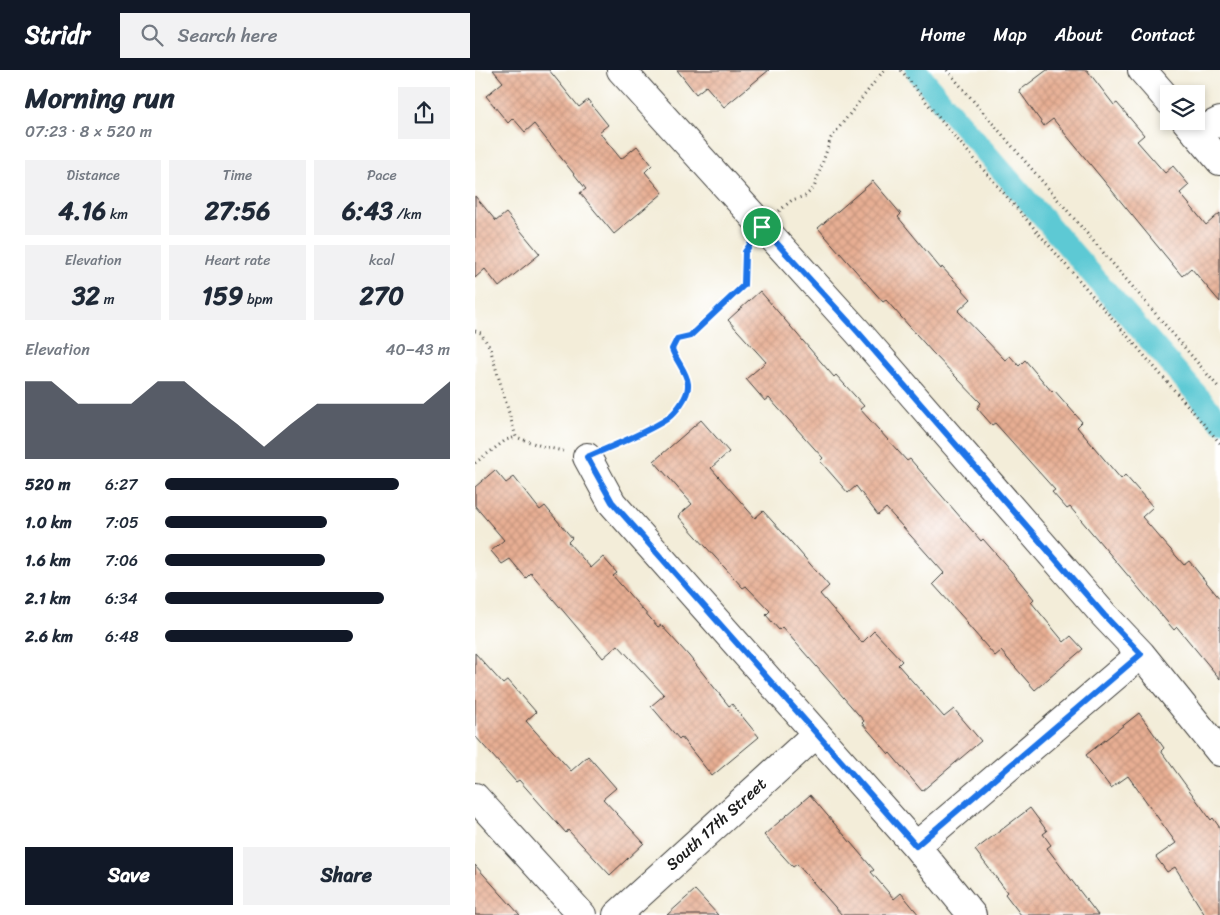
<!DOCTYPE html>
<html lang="en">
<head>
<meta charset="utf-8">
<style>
	:root { --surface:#fff; --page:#f2f2f3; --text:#1f2937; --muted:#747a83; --accent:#111827 }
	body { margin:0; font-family:Sriracha,sans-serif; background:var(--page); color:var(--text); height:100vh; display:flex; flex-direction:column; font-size:19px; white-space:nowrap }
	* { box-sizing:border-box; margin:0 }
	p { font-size:16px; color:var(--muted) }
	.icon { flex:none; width:28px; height:28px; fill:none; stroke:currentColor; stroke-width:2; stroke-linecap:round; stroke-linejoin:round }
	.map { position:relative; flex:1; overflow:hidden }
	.panel { display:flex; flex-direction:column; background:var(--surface); width:475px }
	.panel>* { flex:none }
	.buttons { position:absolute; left:685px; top:15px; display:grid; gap:10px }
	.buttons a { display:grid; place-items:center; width:45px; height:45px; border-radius:0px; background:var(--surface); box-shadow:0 2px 8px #0003; font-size:25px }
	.pin { position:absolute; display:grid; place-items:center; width:42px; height:42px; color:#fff; margin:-21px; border:2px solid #fff; border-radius:50%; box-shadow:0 1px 5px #0007 }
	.round { display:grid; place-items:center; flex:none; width:52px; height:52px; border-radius:0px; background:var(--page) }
	.summary { display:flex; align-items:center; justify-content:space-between; height:85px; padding:0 25px }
	h1 { font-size:28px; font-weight:700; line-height:38px }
	.figures { display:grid; grid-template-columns:repeat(3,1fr); gap:8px; height:85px; padding:5px 25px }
	.figures div { display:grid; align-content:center; border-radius:0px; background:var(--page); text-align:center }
	.figures b { font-size:25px; font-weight:700 }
	.figures small { font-size:14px; font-weight:400 }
	.figures p { font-size:14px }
	.chart { height:140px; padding:10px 25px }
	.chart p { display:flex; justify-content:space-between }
	.chart svg { width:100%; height:90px; margin-top:5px; fill:var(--accent); opacity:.7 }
	.primary-button { display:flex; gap:10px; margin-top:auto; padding:10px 25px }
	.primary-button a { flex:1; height:58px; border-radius:0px; background:var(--accent); color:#fff; font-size:20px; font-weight:700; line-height:58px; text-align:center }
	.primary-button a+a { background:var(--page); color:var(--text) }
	ul { padding:0 25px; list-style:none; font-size:16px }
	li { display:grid; grid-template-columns:80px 60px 1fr; align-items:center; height:38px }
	li i { height:12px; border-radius:6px; background:var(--accent) }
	header { display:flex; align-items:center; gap:30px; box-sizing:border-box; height:70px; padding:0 25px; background:var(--accent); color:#fff }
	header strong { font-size:24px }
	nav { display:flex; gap:28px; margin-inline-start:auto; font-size:18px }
	.search { width:350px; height:45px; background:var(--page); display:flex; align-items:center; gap:12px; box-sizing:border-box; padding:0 18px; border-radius:0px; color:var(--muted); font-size:19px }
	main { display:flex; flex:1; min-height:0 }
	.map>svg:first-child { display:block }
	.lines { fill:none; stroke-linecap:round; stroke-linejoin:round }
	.canal { stroke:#5dc9d4; stroke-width:22 }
	.building { fill:url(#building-cross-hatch) }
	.minor-casing { stroke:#3c3b38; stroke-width:30 }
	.path { stroke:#3c3b38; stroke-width:3; stroke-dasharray:1 4; stroke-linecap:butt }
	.minor { stroke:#fff; stroke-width:28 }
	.route-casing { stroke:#fff; stroke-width:10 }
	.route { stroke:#1a73e8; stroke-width:6 }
	.labels { text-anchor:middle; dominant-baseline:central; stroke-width:4.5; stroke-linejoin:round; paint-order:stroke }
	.street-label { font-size:16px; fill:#1c1c1c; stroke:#fff }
</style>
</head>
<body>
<header>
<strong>Stridr</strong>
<div class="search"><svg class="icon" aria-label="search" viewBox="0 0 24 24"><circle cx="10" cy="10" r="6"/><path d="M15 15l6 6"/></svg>Search here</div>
<nav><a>Home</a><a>Map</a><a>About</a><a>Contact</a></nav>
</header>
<main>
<section class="panel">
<div class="summary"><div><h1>Morning run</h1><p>07:23 · 8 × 520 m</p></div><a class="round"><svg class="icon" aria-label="share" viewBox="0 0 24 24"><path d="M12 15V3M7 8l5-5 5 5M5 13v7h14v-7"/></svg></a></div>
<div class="figures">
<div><p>Distance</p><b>4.16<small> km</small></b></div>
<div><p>Time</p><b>27:56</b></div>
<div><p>Pace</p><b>6:43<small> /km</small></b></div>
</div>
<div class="figures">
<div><p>Elevation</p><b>32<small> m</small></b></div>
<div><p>Heart rate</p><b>159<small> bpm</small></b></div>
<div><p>kcal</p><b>270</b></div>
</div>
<div class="chart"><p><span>Elevation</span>40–43 m</p>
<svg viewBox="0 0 160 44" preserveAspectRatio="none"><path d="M0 44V6L10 6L20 17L30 17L40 17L50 6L60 6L70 17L80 27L90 38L100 27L110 17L120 17L130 17L140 17L150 17L160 6V44z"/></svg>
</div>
<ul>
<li><b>520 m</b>6:27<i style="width:82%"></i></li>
<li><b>1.0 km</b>7:05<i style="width:57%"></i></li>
<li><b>1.6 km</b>7:06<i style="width:56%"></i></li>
<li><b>2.1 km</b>6:34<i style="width:77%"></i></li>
<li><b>2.6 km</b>6:48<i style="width:66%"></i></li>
</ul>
<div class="primary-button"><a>Save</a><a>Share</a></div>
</section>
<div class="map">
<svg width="745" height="845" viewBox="0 0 745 845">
	<defs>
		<pattern id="building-cross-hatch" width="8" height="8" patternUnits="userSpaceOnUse" patternTransform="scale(1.25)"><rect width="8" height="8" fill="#e7ae93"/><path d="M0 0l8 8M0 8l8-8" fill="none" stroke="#c6957e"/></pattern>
	</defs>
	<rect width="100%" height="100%" fill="#fff"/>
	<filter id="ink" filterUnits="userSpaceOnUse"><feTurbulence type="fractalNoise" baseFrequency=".02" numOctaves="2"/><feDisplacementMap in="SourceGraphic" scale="10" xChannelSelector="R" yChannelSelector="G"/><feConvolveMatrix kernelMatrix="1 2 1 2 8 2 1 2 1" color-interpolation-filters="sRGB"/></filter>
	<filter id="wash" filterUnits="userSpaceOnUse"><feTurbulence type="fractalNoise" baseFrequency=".0096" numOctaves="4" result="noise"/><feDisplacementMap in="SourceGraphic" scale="20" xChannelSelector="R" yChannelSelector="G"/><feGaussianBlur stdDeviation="1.12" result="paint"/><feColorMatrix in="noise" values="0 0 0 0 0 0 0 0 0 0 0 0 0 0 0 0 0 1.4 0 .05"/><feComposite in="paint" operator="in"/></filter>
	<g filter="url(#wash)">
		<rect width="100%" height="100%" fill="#f3edd9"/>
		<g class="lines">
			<!-- canal -->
			<path class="canal" d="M441 0 478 45 745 351"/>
		</g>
		<g id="blocks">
			<!-- building -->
			<path class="building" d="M18 0H74L104 37 113 30 133 55 124 62 146 89 162 76 177 95 170 102 188 123 139 164 105 123 111 119 59 54 50 62 38 48 33 53 11 26 28 12Z
				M202 0H294L249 37 231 16 221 24Z
				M572 0H612L639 35 642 33 669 65 662 71 690 103 698 96 714 115 705 123 731 155 745 143V232L716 198 707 206 578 49 569 56 544 21Z
				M398 111 426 144 423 147 466 199 467 197 496 229 483 241 530 290 535 286 544 296 550 290 577 322 579 320 607 352 602 357 646 409 650 405 678 437 667 447 709 495 714 491 745 529V609L702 557 699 560 595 437 592 439 577 422 580 420 520 353 517 355 502 338 506 333 457 282 411 230 408 232 343 158Z
				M0 126 21 151 31 143 65 184 24 217 10 199 0 208Z
				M285 221 359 307 361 305 389 336 385 339 432 391 435 389 506 471 508 469 536 501 559 529 556 532 589 572 596 566 608 579 560 620 526 581 520 586 492 554 493 553 458 514 469 503 411 438 403 445 381 416 373 423 345 391 348 388 294 328 290 331 271 309 291 292 253 250Z
				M226 350 254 382 236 398 280 448 288 441 317 473 354 516 345 524 387 573 399 561 427 591 423 595 469 647 479 639 506 671 447 721 415 683 414 684 387 653 389 651 307 557 304 560 291 545 295 541 271 516 268 518 203 446 217 434 179 391Z
				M20 400 31 413 39 407 65 440 70 436 97 468 93 472 116 498 128 487 142 503 138 506 183 557 186 555 214 586 254 636 257 634 284 667 237 706 206 667 204 669 176 636 189 625 143 575 128 588 56 503 51 508 35 489 27 494 16 481 29 470 0 436V417Z
				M0 583 28 614 33 610 61 642 51 651 96 701 113 686 141 718 128 729 169 773 135 805 93 760 91 763 44 710 41 712 0 666Z
				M664 643 689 678 686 681 736 750 738 748 745 758V845H730L700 797 692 802 681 787 701 773 653 706 636 718 611 685Z
				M335 725 399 800 396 802 419 829 426 823 444 845H367L322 794 318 797 289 765Z
				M555 738 572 761 568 764 576 775 572 778 623 845H546L530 824 532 822 500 780Z
				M0 795 45 845H0Z
				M220 820 243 845H192Z"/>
		</g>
	</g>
	<g filter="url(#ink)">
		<use href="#blocks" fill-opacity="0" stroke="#3c3b38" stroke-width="1"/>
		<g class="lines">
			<defs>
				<path id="minor" d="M146 0 383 262 629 545 666 584 745 682
					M667 0 694 31
					M711 51 745 91
					M721 63 745 51
					M112 387 137 433 441 776 497 845
					M0 727 107 845
					M441 776 666 584
					M142 845 341 664"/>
			</defs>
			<!-- minor casing -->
			<use href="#minor" class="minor-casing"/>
			<!-- path -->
			<path class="path" d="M426 0 468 53 745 373
				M472 0 745 319
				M304 141 317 130 330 126 339 118 356 68 409 0
				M0 261 6 263 15 278 41 367 66 376 88 381
				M134 377C158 367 214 345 213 314 213 304 201 291 197 279L202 269 215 266 269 215 270 182 274 176
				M0 393 31 370 41 367"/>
			<!-- minor -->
			<use href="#minor" class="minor"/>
		</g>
	</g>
	<g class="lines" filter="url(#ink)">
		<defs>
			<path id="route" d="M287 157 383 262 629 545 666 584 441 776 137 432 112 387C137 376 169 364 192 349 201 342 214 326 213 314 212 302 201 291 197 279L202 269 215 266 269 215 270 182Z"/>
		</defs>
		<!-- route casing -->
		<use href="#route" class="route-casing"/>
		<!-- route -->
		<use href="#route" class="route"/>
	</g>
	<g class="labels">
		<!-- street labels -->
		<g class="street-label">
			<text transform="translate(241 754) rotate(-42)">South 17th Street</text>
		</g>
	</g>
</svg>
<div class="buttons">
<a><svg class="icon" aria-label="layers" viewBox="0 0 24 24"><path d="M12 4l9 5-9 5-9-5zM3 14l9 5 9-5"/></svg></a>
</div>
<div class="pin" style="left:287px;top:157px;background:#1e9e55"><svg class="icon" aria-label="arrive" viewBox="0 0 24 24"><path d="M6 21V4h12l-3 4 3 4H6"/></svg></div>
</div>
</main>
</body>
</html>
